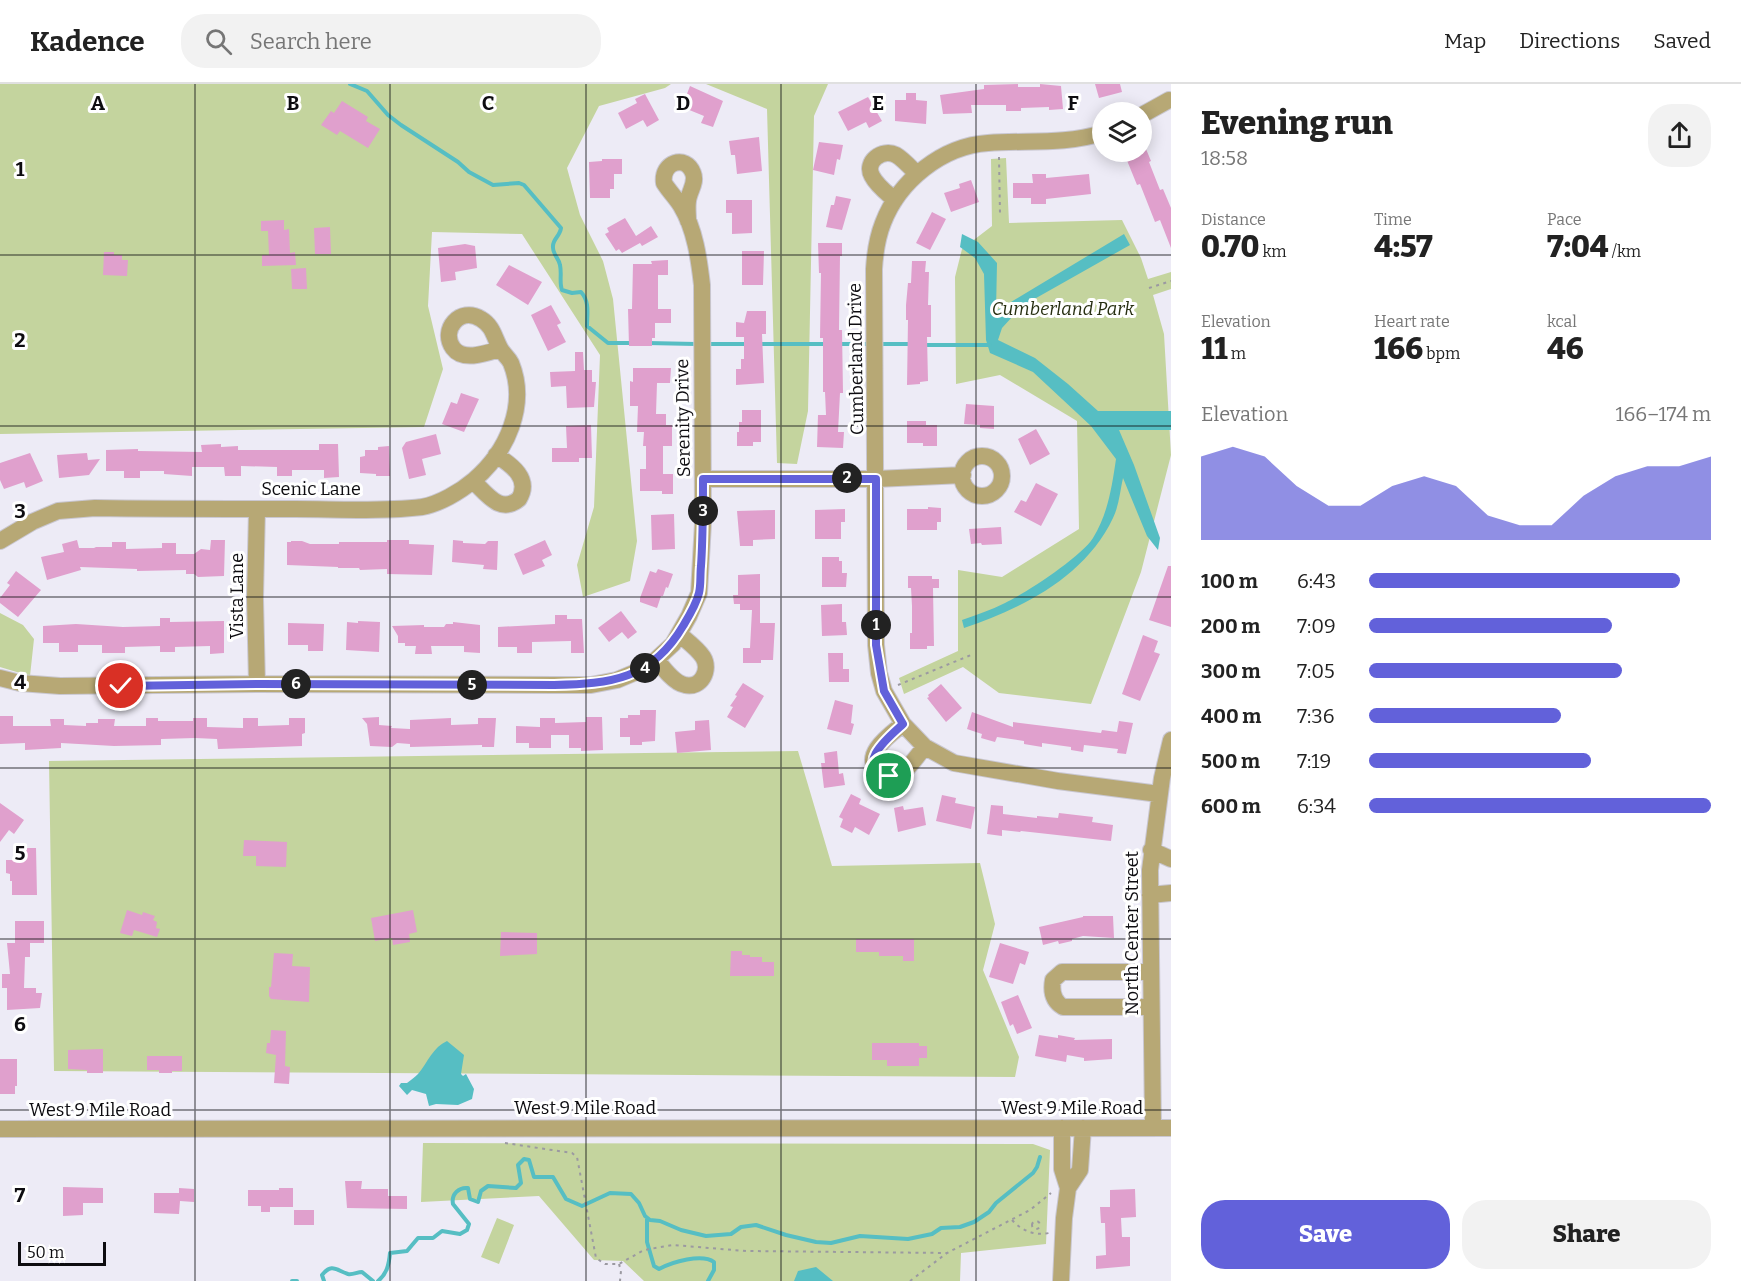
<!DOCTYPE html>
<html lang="en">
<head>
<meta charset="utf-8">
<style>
	:root { --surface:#fff; --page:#f2f2f2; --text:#222; --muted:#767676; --line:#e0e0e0; --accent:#6261da }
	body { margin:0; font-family:Bitter,serif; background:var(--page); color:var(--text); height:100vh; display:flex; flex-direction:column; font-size:22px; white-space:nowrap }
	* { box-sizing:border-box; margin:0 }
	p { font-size:20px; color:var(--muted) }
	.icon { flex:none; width:33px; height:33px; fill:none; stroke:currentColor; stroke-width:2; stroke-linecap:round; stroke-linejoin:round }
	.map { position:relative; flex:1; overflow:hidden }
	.sheet { display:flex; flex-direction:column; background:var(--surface); width:570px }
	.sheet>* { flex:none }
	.tools { position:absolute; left:1092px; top:18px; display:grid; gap:12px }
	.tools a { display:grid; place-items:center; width:60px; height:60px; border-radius:50%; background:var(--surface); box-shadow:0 3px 15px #0003; font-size:30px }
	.scale { position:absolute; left:18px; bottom:15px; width:88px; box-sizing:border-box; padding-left:6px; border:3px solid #0d0c10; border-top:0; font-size:16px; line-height:21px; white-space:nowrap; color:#0d0c10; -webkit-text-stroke:4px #fff; paint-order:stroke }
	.pin { position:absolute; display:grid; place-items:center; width:51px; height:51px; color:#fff; margin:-26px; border:3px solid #fff; border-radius:50%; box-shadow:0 2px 6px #0007 }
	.km { position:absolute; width:30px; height:30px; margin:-15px; border-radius:50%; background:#222; color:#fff; font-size:16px; line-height:30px; text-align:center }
	.round { display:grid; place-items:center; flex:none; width:63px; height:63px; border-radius:24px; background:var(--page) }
	.head { display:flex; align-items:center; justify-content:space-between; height:102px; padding:0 30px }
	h1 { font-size:33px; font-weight:800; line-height:45px }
	.stats { display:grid; grid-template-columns:repeat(3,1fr); gap:9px; height:102px; padding:6px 30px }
	.stats div { display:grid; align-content:center }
	.stats b { font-size:30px; font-weight:800 }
	.stats small { font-size:16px; font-weight:400 }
	.stats p { font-size:16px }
	.chart { height:168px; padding:12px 30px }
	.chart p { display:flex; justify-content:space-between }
	.chart svg { width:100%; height:108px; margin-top:6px; fill:var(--accent); opacity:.7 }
	.primary-button { display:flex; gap:12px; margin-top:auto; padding:12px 30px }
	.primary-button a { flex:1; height:69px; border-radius:24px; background:var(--accent); color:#fff; font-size:24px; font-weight:800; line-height:69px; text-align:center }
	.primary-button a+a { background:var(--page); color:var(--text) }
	ul { padding:0 30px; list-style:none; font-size:20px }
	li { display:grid; grid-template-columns:96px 72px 1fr; align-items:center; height:45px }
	li i { height:15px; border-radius:8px; background:var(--accent) }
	header { display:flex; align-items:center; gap:36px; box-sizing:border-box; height:84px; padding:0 30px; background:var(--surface); border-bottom:2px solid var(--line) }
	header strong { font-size:28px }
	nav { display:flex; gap:33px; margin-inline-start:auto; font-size:21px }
	.search { width:420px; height:54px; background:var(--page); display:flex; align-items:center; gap:15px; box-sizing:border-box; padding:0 21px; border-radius:24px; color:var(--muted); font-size:22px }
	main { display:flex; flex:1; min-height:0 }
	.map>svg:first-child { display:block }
	.green { fill:#c4d49e }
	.water { fill:#56bec3 }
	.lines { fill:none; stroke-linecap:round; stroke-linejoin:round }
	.stream { stroke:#56bec3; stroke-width:4 }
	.building { fill:#e0a0cd }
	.minor-casing { stroke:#c9c7d1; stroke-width:18 }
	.path { stroke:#9b99a1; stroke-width:2; stroke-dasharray:3 4.5; stroke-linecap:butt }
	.minor { stroke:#b7a875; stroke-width:16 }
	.route-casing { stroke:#fff; stroke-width:12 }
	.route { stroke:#6261da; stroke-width:8 }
	.grid { fill:none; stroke:#0d0c10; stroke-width:1.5; stroke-opacity:0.55 }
	.labels { text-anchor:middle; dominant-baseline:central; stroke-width:6; stroke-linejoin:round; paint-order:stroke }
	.park-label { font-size:18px; font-style:italic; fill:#272f11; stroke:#fff }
	.street-label { font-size:18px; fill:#0d0c10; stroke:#fff }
	.grid-label { font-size:20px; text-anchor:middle; font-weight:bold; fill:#0d0c10; stroke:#fff; stroke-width:6; stroke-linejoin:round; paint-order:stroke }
</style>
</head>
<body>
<header>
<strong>Kadence</strong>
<div class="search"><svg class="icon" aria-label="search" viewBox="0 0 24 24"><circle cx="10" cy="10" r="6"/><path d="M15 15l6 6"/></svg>Search here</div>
<nav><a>Map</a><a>Directions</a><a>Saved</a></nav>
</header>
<main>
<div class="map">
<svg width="1171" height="1197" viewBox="0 0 1171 1197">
	<rect width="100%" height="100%" fill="#edebf6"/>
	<!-- green -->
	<path class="green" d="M0 0H671L665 4 599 22 567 84 580 131 603 177 613 215 637 457 630 497 583 513 577 481 594 423 600 271 522 150 432 148 428 222 443 285 424 343 0 350Z
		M706 0H828L814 32 808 327 797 380 777 379 767 25Z
		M1006 74 1009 139 1122 136 1141 174 1148 195 1171 188V205L1153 211 1164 250 1171 371 1141 488 1091 620 999 609 963 583 904 610 899 594 958 567V486L1002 493 1079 445 1077 337 1000 291 956 300 955 193 962 165 992 142 991 75Z
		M0 529 23 541 34 555 30 592 0 583Z
		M798 667 832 782 980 779 995 840 983 886 1019 973 1015 993 54 987 49 677Z
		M423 1059 1033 1060 1050 1066 1046 1160 961 1169 960 1197H644L623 1177 594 1176 539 1112 421 1118Z
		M497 1134 514 1141 499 1180 481 1173Z"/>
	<!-- water -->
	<path class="water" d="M962 150 978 158 997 179 996 227 1124 150 1130 161 1022 222 1002 244 998 256 1035 274 1068 300 1098 327H1171V346H1119L1134 381 1160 454 1158 466 1147 452 1123 394C1120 407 1119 422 1113 434 1085 493 1023 524 964 544L962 536C976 531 991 526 1005 519 1026 509 1081 473 1093 454 1108 430 1112 402 1116 375L1091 342 1033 288 990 269 986 256 984 190 975 174 960 163Z
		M447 957 464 971 461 990 463 992 466 990 474 1005 472 1015 458 1021 436 1020 429 1022 426 1010 412 1006 407 1011 399 1002 401 999H407C411 996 415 993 418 990 428 978 433 963 447 957Z
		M816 1183 833 1197H794L798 1187Z"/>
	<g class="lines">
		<!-- stream -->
		<path class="stream" d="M350 0 367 7 388 31 401 41 458 78 469 88 493 101 519 99 524 101 561 144C560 152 553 155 553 162 552 170 559 174 560 181 562 190 559 198 562 206L572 209 581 208C590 218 587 230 587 242L608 259H633
			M647 259 696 260
			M707 260H747
			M758 260H825
			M839 260H870
			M878 260H912
			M923 261H990
			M647 1135V1158L654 1182 659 1185C672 1178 702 1169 714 1178V1186L708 1197
			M292 1197H297
			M324 1197 322 1191C332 1179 336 1186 348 1190 353 1191 357 1188 362 1188L373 1197
			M378 1197C387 1190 389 1180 390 1169L407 1167 418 1154H433L442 1147 460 1150 467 1146 469 1140 453 1120C451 1110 459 1103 468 1104L470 1115 478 1118 481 1107 488 1102 516 1104 521 1099 518 1081 524 1075 529 1076 534 1093H553L566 1115 582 1122 610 1109 631 1110 639 1119 645 1132 650 1136 660 1137 681 1146 706 1152 731 1150 741 1143 756 1141 786 1151 816 1158 831 1159 860 1152 908 1155 932 1150 941 1144 960 1143 974 1138 989 1128 996 1119 1033 1089 1037 1083 1040 1073"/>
	</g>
	<!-- building -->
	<path class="building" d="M1018 0V3H1040V0L1061 2 1063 25 1049 26V23L1021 24V27H1006V21H971L972 29 943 30 940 11 984 5V1Z
		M1095 0H1120L1122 8 1099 14Z
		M690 2 723 17 713 43 701 39 704 32 682 23Z
		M906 9H916V16L927 17 926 40 895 37V16H906Z
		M645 10 659 36 647 43 643 36 626 45 618 29 637 19 635 15Z
		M868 13 882 37 869 44 866 38 848 47 838 28Z
		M342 17 368 33 366 37 380 45 368 64 340 47 337 51 321 41 331 27 334 29Z
		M759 53 762 87 737 90 735 71H731L729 57Z
		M819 58 843 61 840 76 837 75 834 91 813 86Z
		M1146 65 1151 77 1149 78 1160 106 1163 105 1171 124V164L1160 136 1155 138 1140 100 1137 101 1126 74Z
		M602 75H622V90H614V105H610V114H590L589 78 602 77Z
		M1032 90H1046V94L1089 90 1091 110 1046 115V120H1031V114H1013V99H1033Z
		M971 96 979 118 951 128 944 109 960 104 959 100Z
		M836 112 851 115 842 146 826 143 831 121H834Z
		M726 116H752V149L732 150V129H726Z
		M932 128 946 135 930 166 916 159Z
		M625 134 636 152 651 142 658 153 642 162 640 159 622 169 619 165 616 167 605 150 609 148 607 144Z
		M284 136V146L289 145 290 169 295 168 296 181 262 182V171H269L268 147H261V137Z
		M330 143 331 170H315L314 144Z
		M818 159H842V172H840L839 246H842L843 309H840L838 348H844L843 364 817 363 818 331H826L825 308H823V254H820L821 189H819Z
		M465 160 475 162 477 184 455 188 456 196 441 198 438 164Z
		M742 167H764L763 201H742Z
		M104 168H114V171H122V176H128L127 192 103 191Z
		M668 176V191H658V225H671V239H655V254H652V262H629L628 225H632L633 180H652L651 177Z
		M912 177H926L925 188H929L928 221H931V253H927L928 297 920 298V300L907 301 908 236H906V221L908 199H911Z
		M509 181 542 198 528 221 496 201Z
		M306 184 307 205H292L291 185Z
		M551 221 561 239 557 241 566 258 548 267 531 231Z
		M747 227H766V250H762L764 299 736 301V285H741V275H744V253H736V238L744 239Z
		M575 268H583L584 286H592V298H596L594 323 567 324 566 302 551 303 550 288 575 287Z
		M633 284H671L670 299H657L656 330H666V341H672V362H663V390H673V410H662V407H640V385H646V362H643L644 348H637L638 322H630V297L633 298Z
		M461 309 479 315 464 348 442 340 451 318 457 320Z
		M966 320 994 322V345L980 344V341L964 340Z
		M742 326H761V358H753V362H737V348H739V338H742Z
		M907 337H926V341H937V362H923V359H907Z
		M591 341 592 374H579V378H552V364H567L566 342Z
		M1036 345 1050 370 1030 381 1018 355Z
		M436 350 441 370 422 375 426 391 409 395 402 364 406 358Z
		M221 360V363L238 362V366H319V360H338L339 393 324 394V386H292V392H277V383L241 382V392H225L224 383H192V392L164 390V387H140V394H124V387H106V366L138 365V367L202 368 201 361Z
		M389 362 390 392H376V390L360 389V373L365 372V366H378V363Z
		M30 369 43 397 26 404 24 398 4 405 0 396V379Z
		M87 369 88 376 100 375 89 391 59 394 57 371Z
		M1036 399 1058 410 1041 442 1014 428 1021 416 1026 418Z
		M928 423 941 424V438H937V446H907V425H928Z
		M845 425V438H841V455H815V426Z
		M775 426V455L753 456V462H740L737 427Z
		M674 430 675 465 652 466 651 431Z
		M1001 443 1002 460 982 461 981 459 971 460 969 445Z
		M77 456 79 464H94L96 463H112V458H126V465L162 464V459H176V470H194L201 465 210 466 211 456H225L224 492 198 493 194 490H186V486L137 487V485L80 483 81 486 47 496 41 473 64 468 62 460Z
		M387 456H409V460L434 461 432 491 387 490V485L360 486 359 484H338V483L287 481V458H291V457H302L310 460H339V458H387Z
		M453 456 463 457V459L485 460 488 457H498L497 486 483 485 484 481 452 478Z
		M545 456 552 471 542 476 545 482 523 491 514 470Z
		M822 473H839V477H842V489H847L846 503H822Z
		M1168 482H1171V543L1149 536Z
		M658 485 673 490 668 504 666 503 663 512H661L657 524 640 518V514L650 487 656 489Z
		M16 487 41 506 18 533 0 519V514L10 501 7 499Z
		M760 490V539H775L773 576H761V579H743V564H750L752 526H740V520H734L733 511H738V491Z
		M908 492H932V495H939V504H933L934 562H927V565H910V549H912V522L911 504H908Z
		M842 520V538H846L847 551 822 552 821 521Z
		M621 527 637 548 628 555 622 548 609 558 598 544Z
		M555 531H567V535H582L584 569H571V557L532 558V569H517V563H498V543L555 540Z
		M160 534H170V538L224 537V569L210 570V562L175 563V568H160V562L125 563V569H102V561H78V568H59V559H43V542L76 540 123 543 160 542Z
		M358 537 380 538 379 568 346 566 347 538 358 539Z
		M453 538 480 541V569L464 568V562H431L432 570H415L416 562H405V559H398V552L392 542 424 541V543H444L446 540H453Z
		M288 539 324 540 323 567H308V561H288Z
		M1143 551 1158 557 1154 568 1160 570 1140 617 1122 610Z
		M828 569H843V585H849V598H829Z
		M743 599 764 612 745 644 727 633 733 623 730 622 737 612 735 611Z
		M941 600 962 624 946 638 927 614 929 613 928 611Z
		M835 616 853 621 851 639 854 640 851 651 827 645Z
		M640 626H656L655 657 642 658V661H630V653H620V634H628V631H640Z
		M972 628 1013 643V638L1101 649 1102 646 1117 648 1119 637 1133 639 1126 670 1117 669 1118 665 1084 661 1083 668 1071 666V663L1042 659V663L1024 660V657L997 653 995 658 981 654 982 650 967 645Z
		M0 632H13V642H51L50 635H64V641L86 642V639H98V635H115L114 642H146V634H158V637H193V634H207V643L243 644V634H258V642L289 641V634H305V649L302 650V662L218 665 217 655 195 654 161 655V661L114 662 61 659V664L25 666V659L0 660Z
		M379 633V641L392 642 391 644 410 645V636L451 634V641L478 640V634H496L494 663H482V661L410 663V660L397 659 392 663 370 662 367 640 362 634Z
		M586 633H602L603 666 581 667V664H569V651H551V664H529V659H516V642L540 643V634H555V639L586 638Z
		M709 636 711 666 677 669 675 648 695 646V637Z
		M837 667 839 690 843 689 845 701 824 704 821 679H825L824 669Z
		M851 710 861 715 859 720 880 730 869 751 855 743 852 749 840 743 843 735 839 733Z
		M942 711 956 714 955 719 975 723 971 745 936 737Z
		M0 719 24 736 14 750 9 746 0 758Z
		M991 721 1003 722V730L1037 734V732L1058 734 1059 729 1093 733 1092 738 1113 741 1111 757 1021 747 1020 748 1002 746V752L987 750Z
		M903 722 904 726 923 723 926 741 898 748 894 724Z
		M244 756 287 758 286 783 256 782V772H243Z
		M24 764H36L37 811H12V797H10V790L6 789V776H23Z
		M127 826 142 831 143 828 155 832 153 836 157 838 156 844 160 845 157 853 134 846 132 852 120 849Z
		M413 826 417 848 409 850 410 858 393 861 392 854 375 857 371 834Z
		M1083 832H1113L1114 854 1083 852 1072 855V857L1059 860 1058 857 1043 861 1039 843 1083 833Z
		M15 837H44V859H30V873H25L24 904H36V909H42L40 924 7 926V904H2V890H10L7 859H15Z
		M501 848 537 849V870L500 872Z
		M856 855H914V877H903V872H879V868H856Z
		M1000 859 1029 868 1025 881 1020 879 1013 900 989 893Z
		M731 867H742V871H750V873H762V878H774V892H730Z
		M274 869 293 870 292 882 310 883 309 918 271 915 269 912V903H271Z
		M1018 911 1032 944 1017 950 1013 940 1010 942 1001 918Z
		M271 946 286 947 285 982 290 983 289 1000 274 999 276 971 266 969 267 959H270Z
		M1039 951 1058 954V951L1075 954 1074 956 1112 955V975L1084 977V974L1067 971 1066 978 1035 972Z
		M872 959H919V962H927V974H919V982H887V976H872Z
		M103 965V989H87V986L68 985V966Z
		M147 972H182V987H172V989H159V986H147Z
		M0 975H17V1002H15V1010H0Z
		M345 1097H362L361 1105H388V1112H407V1125L347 1124Z
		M63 1103 103 1104V1119H83V1131L63 1132Z
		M179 1104 194 1105V1118L180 1117 179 1130 154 1129V1109H179Z
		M279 1104H293V1123H270V1128H261V1122H248V1106H279Z
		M1135 1105 1136 1133 1121 1134 1122 1153H1130V1182L1096 1185V1172L1106 1171 1105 1139H1101L1100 1123H1110V1106Z
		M294 1126H314V1141H294Z"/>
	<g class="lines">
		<defs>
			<path id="minor" d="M1142 31 1169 16
				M1102 49C1065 61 1026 56 988 59 942 62 899 97 883 139 877 154 875 169 874 185L876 561 879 589 884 607 903 640 925 663 954 679 1058 697 1159 710
				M895 116C887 109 877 102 872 92 864 78 882 64 896 71 903 75 911 84 917 90
				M962 392a20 20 0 1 1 40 0a20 20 0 1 1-40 0Z
				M703 395H876L963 391
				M473 397C486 409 500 431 519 415 531 395 512 381 496 371
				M257 425 255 514 257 600
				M0 457 32 438 58 427 95 424C161 425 228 425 295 425 336 425 380 428 422 423 439 420 460 408 474 396 507 368 528 321 511 279 508 273 503 270 500 264 494 253 493 242 481 235 460 222 440 246 453 264 463 278 487 269 500 265
				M657 576C663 584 674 599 685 601 701 605 711 586 703 573 697 564 687 557 679 550
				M0 594 20 599 60 602 257 600 554 601H591L617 596 648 583 673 560 689 532 699 509 703 439 702 201C699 175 695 145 681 122 676 114 669 107 664 99 661 78 686 70 693 89 697 99 689 107 688 117 687 123 688 130 688 137
				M903 640C891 650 859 672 880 688 885 692 893 693 898 691 909 686 917 671 925 663
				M1151 766 1171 775
				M1150 811 1171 809
				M1150 888H1062L1053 896C1051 907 1053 917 1063 923H1150
				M1062 1044V1085L1068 1104
				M1153 1044 1150 786 1162 694 1171 656
				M0 1045 1171 1044
				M1061 1197 1064 1134 1068 1104 1080 1086 1083 1044"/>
		</defs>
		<!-- minor casing -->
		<use href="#minor" class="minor-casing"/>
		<!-- path -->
		<path class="path" d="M999 73 1000 130
			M1149 204 1171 197
			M898 601 971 571
			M505 1059 572 1069 577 1073 596 1174 605 1180H619L644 1166 673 1161 746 1167 947 1169
			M1012 1136C1022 1147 1035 1152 1049 1149
			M1032 1141a4 4 0 1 1 8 0a4 4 0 1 1-8 0Z
			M619 1180 621 1187 620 1197
			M910 1197 947 1169 1030 1126 1051 1109"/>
		<!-- minor -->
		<use href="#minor" class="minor"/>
	</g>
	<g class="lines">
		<defs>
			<path id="route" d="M121 602 257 600 554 601C611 600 652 595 683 542 689 532 696 521 699 509 701 501 700 491 701 482 703 453 703 424 703 395H876V561L884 607 903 640C890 652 852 682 889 692"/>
		</defs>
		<!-- route casing -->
		<use href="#route" class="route-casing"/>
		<!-- route -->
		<use href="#route" class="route"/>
	</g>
	<!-- grid -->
	<path class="grid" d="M195 0V1197M390 0V1197M586 0V1197M781 0V1197M976 0V1197M0 171H1171M0 342H1171M0 513H1171M0 684H1171M0 855H1171M0 1026H1171"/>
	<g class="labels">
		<!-- park labels -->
		<g class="park-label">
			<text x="1063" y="225">Cumberland Park</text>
		</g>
		<!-- street labels -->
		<g class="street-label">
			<text transform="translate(856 275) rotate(-91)">Cumberland Drive</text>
			<text transform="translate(683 334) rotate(-91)">Serenity Drive</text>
			<text x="311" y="405">Scenic Lane</text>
			<text transform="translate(237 512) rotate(-90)">Vista Lane</text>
			<text transform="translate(1132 849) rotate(-90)">North Center Street</text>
			<text x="585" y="1024">West 9 Mile Road</text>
			<text x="1072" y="1024">West 9 Mile Road</text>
			<text x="100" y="1026">West 9 Mile Road</text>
		</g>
	</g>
	<g class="grid-label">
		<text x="98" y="26">A</text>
		<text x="293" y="26">B</text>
		<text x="488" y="26">C</text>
		<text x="683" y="26">D</text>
		<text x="878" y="26">E</text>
		<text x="1073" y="26">F</text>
		<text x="20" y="92">1</text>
		<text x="20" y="263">2</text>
		<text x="20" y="434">3</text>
		<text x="20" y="605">4</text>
		<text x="20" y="776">5</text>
		<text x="20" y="947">6</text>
		<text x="20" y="1118">7</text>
	</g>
</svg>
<div class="tools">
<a><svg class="icon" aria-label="layers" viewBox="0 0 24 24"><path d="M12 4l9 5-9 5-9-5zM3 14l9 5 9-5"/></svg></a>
</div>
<div class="scale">50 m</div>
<div class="pin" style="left:889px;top:692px;background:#1e9e55"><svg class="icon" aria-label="arrive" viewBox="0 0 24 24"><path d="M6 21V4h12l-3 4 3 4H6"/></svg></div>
<div class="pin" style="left:121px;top:602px;background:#d93025"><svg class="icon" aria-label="check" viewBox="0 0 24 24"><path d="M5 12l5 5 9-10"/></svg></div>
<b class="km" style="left:876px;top:541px">1</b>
<b class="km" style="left:847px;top:394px">2</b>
<b class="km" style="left:703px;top:427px">3</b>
<b class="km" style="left:645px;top:584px">4</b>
<b class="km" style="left:472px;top:601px">5</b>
<b class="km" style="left:296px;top:600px">6</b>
</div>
<section class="sheet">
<div class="head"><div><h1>Evening run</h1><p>18:58</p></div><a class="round"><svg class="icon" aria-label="share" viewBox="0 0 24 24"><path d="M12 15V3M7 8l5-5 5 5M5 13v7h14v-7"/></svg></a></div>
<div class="stats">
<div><p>Distance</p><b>0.70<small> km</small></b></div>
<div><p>Time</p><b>4:57</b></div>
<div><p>Pace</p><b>7:04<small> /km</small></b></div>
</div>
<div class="stats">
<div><p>Elevation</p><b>11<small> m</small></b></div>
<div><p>Heart rate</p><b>166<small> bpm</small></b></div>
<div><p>kcal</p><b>46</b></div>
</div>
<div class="chart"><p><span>Elevation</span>166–174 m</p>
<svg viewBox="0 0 160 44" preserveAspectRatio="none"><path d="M0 44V10L10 6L20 10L30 22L40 30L50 30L60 22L70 18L80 22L90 34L100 38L110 38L120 26L130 18L140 14L150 14L160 10V44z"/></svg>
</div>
<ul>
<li><b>100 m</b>6:43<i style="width:91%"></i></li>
<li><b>200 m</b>7:09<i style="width:71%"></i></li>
<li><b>300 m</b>7:05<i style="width:74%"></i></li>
<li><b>400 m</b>7:36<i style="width:56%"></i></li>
<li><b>500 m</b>7:19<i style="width:65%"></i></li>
<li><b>600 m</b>6:34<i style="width:100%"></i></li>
</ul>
<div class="primary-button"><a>Save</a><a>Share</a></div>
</section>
</main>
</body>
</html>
